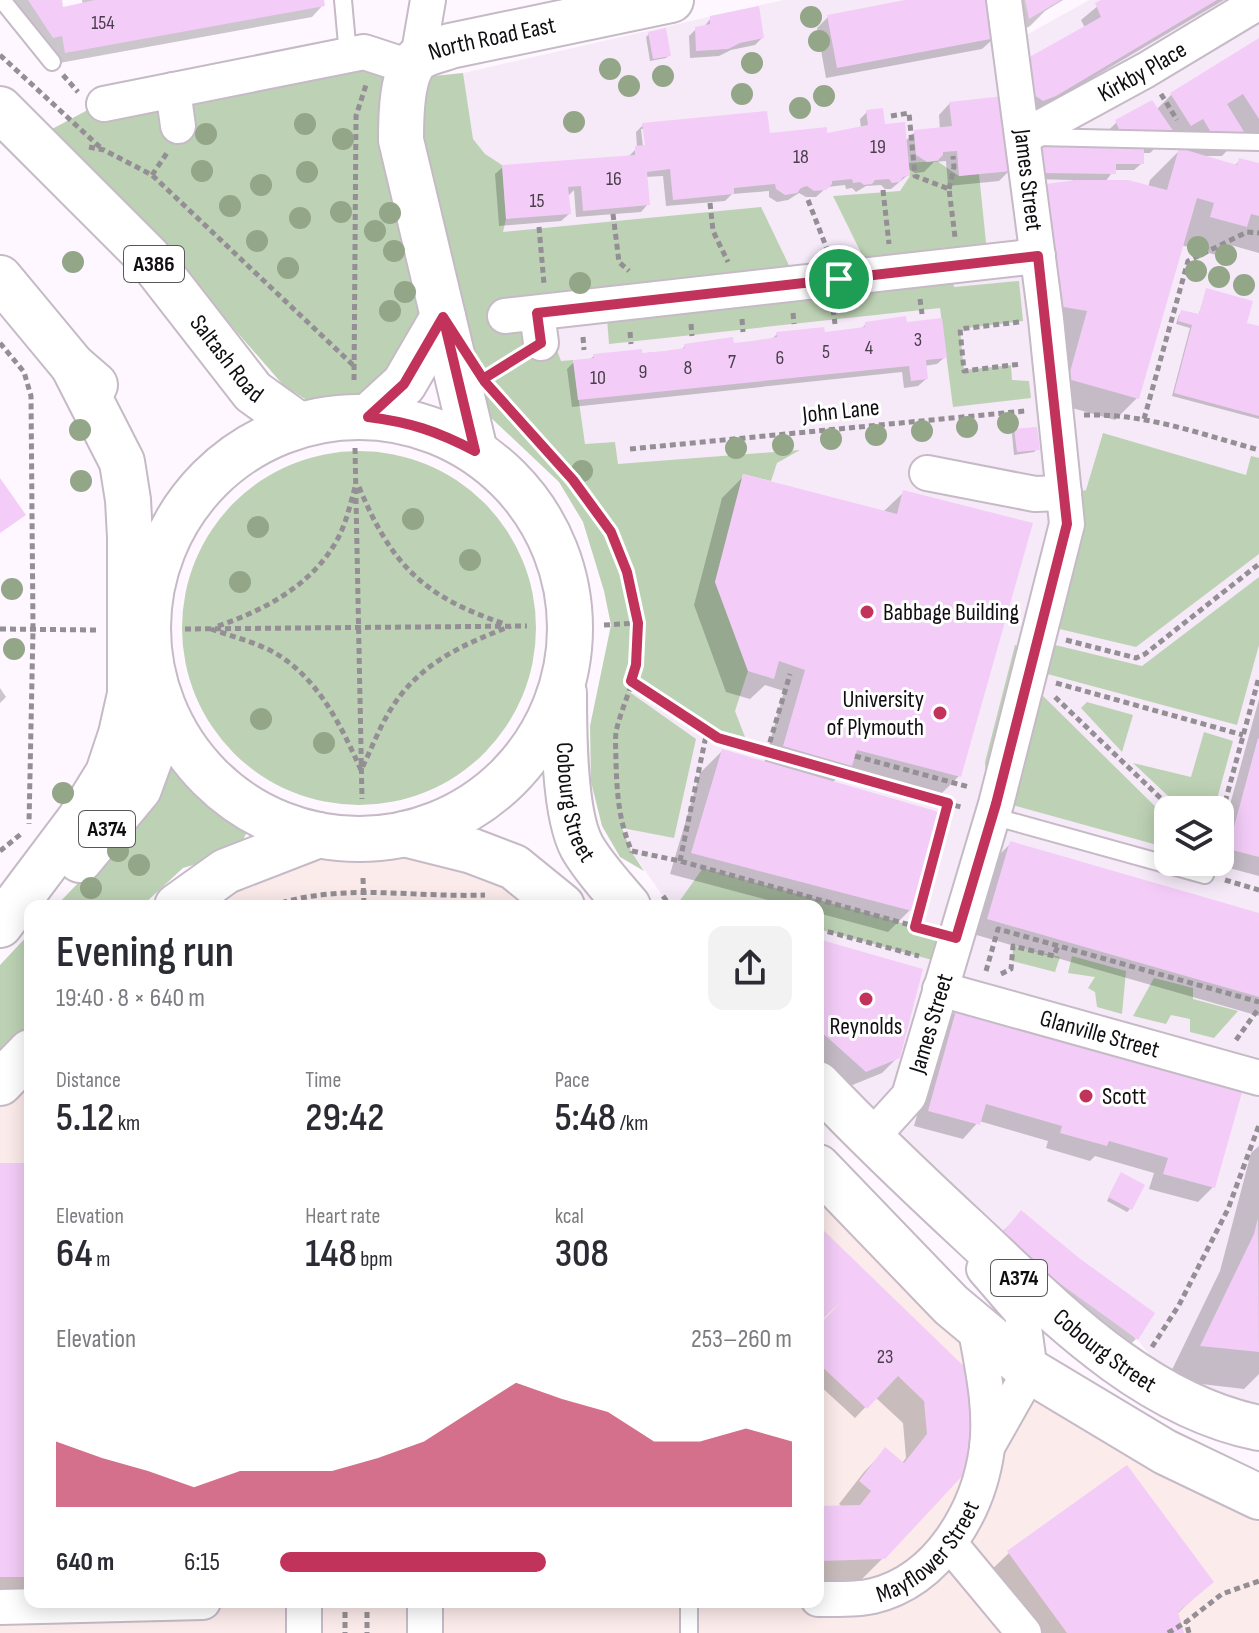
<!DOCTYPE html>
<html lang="en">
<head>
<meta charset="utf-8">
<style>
	:root { --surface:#fff; --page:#f2f2f3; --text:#2b2b33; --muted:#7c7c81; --accent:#c2335c }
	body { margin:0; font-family:"Sofia Sans Condensed",sans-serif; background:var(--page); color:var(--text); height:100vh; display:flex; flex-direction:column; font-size:30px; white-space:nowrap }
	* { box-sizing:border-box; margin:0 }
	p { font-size:26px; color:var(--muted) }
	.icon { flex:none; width:44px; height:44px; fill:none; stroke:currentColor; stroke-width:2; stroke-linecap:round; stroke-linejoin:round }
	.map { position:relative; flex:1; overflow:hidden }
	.side { position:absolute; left:24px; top:900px; width:800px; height:708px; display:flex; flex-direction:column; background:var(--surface); border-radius:16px; box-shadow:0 4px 20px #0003 }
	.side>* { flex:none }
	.controls { position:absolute; left:1154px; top:796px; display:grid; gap:16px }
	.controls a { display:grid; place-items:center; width:80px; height:80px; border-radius:16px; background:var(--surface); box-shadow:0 4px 20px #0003; font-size:40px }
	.pin { position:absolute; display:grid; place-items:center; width:68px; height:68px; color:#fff; margin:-34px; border:4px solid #fff; border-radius:50%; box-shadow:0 2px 8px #0007 }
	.round { display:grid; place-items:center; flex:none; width:84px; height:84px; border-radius:16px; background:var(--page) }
	.overview { display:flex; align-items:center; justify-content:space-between; height:136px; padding:0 32px }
	h1 { font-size:44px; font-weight:600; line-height:60px }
	.figures { display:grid; grid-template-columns:repeat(3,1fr); gap:12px; height:136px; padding:8px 32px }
	.figures div { display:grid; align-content:center }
	.figures b { font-size:40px; font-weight:600 }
	.figures small { font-size:22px; font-weight:400 }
	.figures p { font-size:22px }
	.chart { height:224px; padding:16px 32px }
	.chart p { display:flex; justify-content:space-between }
	.chart svg { width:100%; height:144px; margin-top:8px; fill:var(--accent); opacity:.7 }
	ul { padding:0 32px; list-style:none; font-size:26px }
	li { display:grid; grid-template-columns:128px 96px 1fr; align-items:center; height:60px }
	li i { height:20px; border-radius:10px; background:var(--accent) }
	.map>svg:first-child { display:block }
	.commercial { fill:#fcebeb }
	.built { fill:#f6eaf8; fill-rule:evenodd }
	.green { fill:#bdd2b4 }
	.shadow { fill:#0003; fill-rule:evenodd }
	.building { fill:#f3cdf8 }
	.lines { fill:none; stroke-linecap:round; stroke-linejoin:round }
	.lane-casing { stroke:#c5bac6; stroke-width:20 }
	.street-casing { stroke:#c5bac6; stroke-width:38 }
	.secondary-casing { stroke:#c5bac6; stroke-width:48 }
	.primary-casing { stroke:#c5bac6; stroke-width:48 }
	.path { stroke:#948e95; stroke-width:5; stroke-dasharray:6 4; stroke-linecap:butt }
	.lane { stroke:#fff; stroke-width:16 }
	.street { stroke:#fff; stroke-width:34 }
	.secondary { stroke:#fff; stroke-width:44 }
	.primary { stroke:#fff; stroke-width:44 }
	.tree { fill:#93a688 }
	.route-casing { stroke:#fff; stroke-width:16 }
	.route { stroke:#c2335c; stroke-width:10 }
	.poi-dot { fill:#c2335c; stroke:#fff; stroke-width:3 }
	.labels { text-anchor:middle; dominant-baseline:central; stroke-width:6; stroke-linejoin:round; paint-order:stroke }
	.number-label { font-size:20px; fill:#4a3e4c }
	.shield { fill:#fff; stroke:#585659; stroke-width:2 }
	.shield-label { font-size:22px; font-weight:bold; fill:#110e12 }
	.street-label { font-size:24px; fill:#110e12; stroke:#fff }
	.poi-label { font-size:24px; fill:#110e12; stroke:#fff; text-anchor:start }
</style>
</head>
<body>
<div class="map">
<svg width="1259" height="1633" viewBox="0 0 1259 1633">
	<rect width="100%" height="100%" fill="#fef7ff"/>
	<!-- commercial -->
	<path class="commercial" d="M407 841 551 906H197L319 843Z
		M30 1068V1602H818V1177L951 1316 1259 1501V1633H0V1101Z"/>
	<!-- built -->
	<path class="built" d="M783 0H1004L1010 44 1089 0H1259V1415L1176 1390 1138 1340 1059 1283 996 1230 818 1057V906H670L631 851 622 828 616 734 636 665 638 623 404 95 434 76 463 73ZM1168 810H1220V862H1168Z"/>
	<!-- green -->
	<path class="green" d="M364 52 408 97 434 76 463 73 473 139 485 154 502 165 506 219 503 232 761 207 798 284 872 275 833 196 900 191 910 176 908 163 937 161 959 176 979 174 988 262 951 266 954 287 1019 281 1023 321 960 329 964 370 1011 365 1012 380 1029 381 1031 398 953 407 940 308 609 344 606 306 537 314 543 350H557L561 361 573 360 585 444 615 442 618 464 800 450 777 463 771 481 743 474 715 582 748 671 735 711 745 737 718 730 633 673 628 691 696 739 674 838 622 828 631 851 644 871 620 857 602 826 591 782 590 726 611 625 604 591 583 522 559 482 488 415 444 318 368 417 336 418 284 386 202 292 147 223 52 129 97 105Z
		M1103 433 1246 475 1251 456 1259 458V554L1136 647 1051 627 1075 493 1086 490Z
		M182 628a177 177 0 1 1 354 0a177 177 0 1 1-354 0Z
		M1259 577V645L1237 725 1040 672 1047 643 1142 666Z
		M1015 645 1029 648 986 783 985 762Z
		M1039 692 1168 819V848L1009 804Z
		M1087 702 1133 715 1122 752 1081 708Z
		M1204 732 1233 741 1214 810H1183L1133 763 1191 777Z
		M168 754C189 784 214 813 250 826L237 852 183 868 142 906H56L106 854Z
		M703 868 956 938 947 964 818 929V906H676Z
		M30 933V1026L0 1060V965Z
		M1013 946 1060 957 1055 972 1012 961Z
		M1072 956 1126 971 1122 1014 1097 1007 1095 992 1088 988 1095 977 1068 973Z
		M1154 978 1193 988V999L1238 1011 1214 1038 1190 1032V1019L1171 1015 1166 1024 1133 1016Z"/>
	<!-- shadow -->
	<path class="shadow" d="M10 0H60L62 10 83 6 82 0H322L323 5 312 17 54 64 51 46 41 48Z
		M915 0H987L994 38 982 49 826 78 817 28 828 17Z
		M999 0H1063L1045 11 1030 26 1007 39Z
		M1105 0H1224L1043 107 1030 112 1021 105 1085 28 1081 20Z
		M711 18 762 38 755 45 731 50 719 56 690 58 689 36 696 29 703 28Z
		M649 34 669 55 666 58 650 61 646 37Z
		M1259 40V142L1244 151 1237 140 1222 156H1203L1234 166 1240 160 1259 165V253L1227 244 1216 255 1181 245 1137 398 1115 420 1047 401 1066 333 1031 326 1073 180 1032 179 1093 145 1117 122 1156 110 1172 94ZM1164 139H1180L1189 153 1180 150 1150 180 1148 188 1105 182 1114 170H1134L1142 163V153H1150Z
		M950 103 1010 170 999 181 948 186 946 161 934 162 924 172 915 173 907 168 908 175 891 189H885L881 185 866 186 856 192 852 188 846 189 845 185 827 187 816 197H806L799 193 788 200 777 202 769 197V191L732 194 725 201 666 206 663 176 645 177 648 204 641 212 576 217 574 190 567 197 569 214 561 221 499 226 495 174 503 167 628 157 637 148 636 132 643 125 768 135H825L861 129 860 119 867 112 904 142 915 132 940 130 939 115ZM641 129H645L648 155 644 156Z
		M1207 290 1244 324 1259 328V419L1172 396 1190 328 1176 324 1179 315 1182 312 1198 316Z
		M866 324H905L945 357 937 364 924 366 926 379 918 386 904 388 902 372 572 407 567 369 574 362 589 360 594 356 680 351 685 346 732 345 771 340 777 334H823L861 329Z
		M1015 430 1037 449 1034 452 1014 455 1012 434Z
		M744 476 883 512 904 492 959 776 937 798 842 773 832 783 910 910 888 932 818 913V906H790L670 874 700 773 722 751 764 763 784 691 765 685 750 699 726 692 694 605 722 498Z
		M0 688 6 697 0 703Z
		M1259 699V876L1214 864 1220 862V841Z
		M1010 844 1259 915V1016L973 934 995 859Z
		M818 941 898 1057 882 1073 850 1086 818 1057Z
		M958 1009 1213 1187 1198 1202 1149 1189 1154 1173 1095 1156 1090 1161 1046 1148 1048 1141 979 1121 963 1139 914 1126 943 1025Z
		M1259 1146V1374L1244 1389 1167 1380 1220 1271 1251 1153Z
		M0 1165H30V1591H0Z
		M1119 1178 1130 1209 1127 1212 1107 1201Z
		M1022 1213 1136 1339 1114 1360 1000 1234Z
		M818 1228 974 1379 884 1557 861 1580 818 1581V1510L843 1507 839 1504 864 1472 885 1450 902 1463 906 1458 903 1423 875 1397 855 1418 818 1384V1328L862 1283 818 1321Z
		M1009 1553 1211 1582 1177 1614 1182 1633H1030L987 1574Z"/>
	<!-- building -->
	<path class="building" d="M28 0H62L63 7 95 0H324L325 6 65 53 62 36 53 38Z
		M905 0H989L996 38 837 68 827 15Z
		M1025 0H1061L1029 19Z
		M1101 0H1217L1056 96 1043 101 1031 93 1026 59 1101 17 1095 3Z
		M759 6 764 38 740 43 728 49 696 51 695 27 710 24V16Z
		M666 28 671 56 653 59 648 32Z
		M1259 38V119L1243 94 1227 104 1246 135 1212 134 1203 119 1191 126 1170 93Z
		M1004 96 1012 171 959 176 957 151 943 152V155L937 161 927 162 916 155 914 130 952 126 949 102Z
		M1152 100 1174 132H1120L1115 120Z
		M883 108 885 124 905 122 910 176 903 177 900 182 892 183 889 179 875 180 872 184 864 185 860 182 853 183 852 179 832 181V184L826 190 814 191 807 186 801 188 797 193 785 195 776 189 775 184 734 188V194L673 200 670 169 647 172 650 205 583 211 581 186 568 187 571 214 506 219 502 165 635 155V146L645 145 642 123 767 111 770 133 827 127V133L868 125 866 110Z
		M1042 142 1144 143V164H1116V174L1038 173V148Z
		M1179 148 1237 165 1239 158 1259 163V216L1251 214 1247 227 1210 217 1214 203 1197 198 1139 399 1068 379 1087 311 1052 305 1038 185 1076 180H1128L1167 190Z
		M1206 288 1253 301 1247 323 1259 326V416L1174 393 1192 325 1178 321 1181 310 1199 314Z
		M906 316 907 322 942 318 947 358 926 360 928 379 911 381 909 366 578 400 573 360 594 358 593 354 642 349V353L664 351 685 348 684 344 733 337 734 343 752 341 777 337 776 332 824 327 825 332 865 327V322Z
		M1037 427 1040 450 1017 452 1014 429Z
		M743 474 897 514 903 490 1033 523 961 777 857 750 852 766 783 746 805 670 779 661 774 679 748 671 715 582Z
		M0 478 26 515 0 533Z
		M1258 738 1259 739V857L1228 849Z
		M722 749 939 812 912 911 691 853Z
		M1010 841 1259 913V997L987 919Z
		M818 939 923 969 900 1058 866 1072 818 1029Z
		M957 1007 1243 1089 1215 1188 1163 1174 1168 1158 1109 1141 1107 1146 1060 1133 1062 1126 986 1104 980 1125 928 1111Z
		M0 1163H30V1577H0Z
		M1121 1172 1145 1185 1132 1210 1108 1197Z
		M1021 1210 1079 1258 1155 1313 1138 1340 1059 1283 1001 1235Z
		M1258 1218 1259 1352 1200 1346 1254 1234Z
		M818 1225 976 1378 979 1458 885 1559 820 1561 819 1506 860 1505 871 1491 859 1481 885 1447 904 1463 927 1434 924 1401 898 1376 867 1409 818 1363V1326L842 1301 818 1323Z
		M1127 1465 1214 1582 1178 1612 1184 1633H1067L1007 1551Z"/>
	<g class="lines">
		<defs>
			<path id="lane" d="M2 0 52 62
				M343 0 348 55
				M1037 137 1259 142
				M992 816 1205 875 1209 862
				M689 1633V1602"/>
			<g id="street">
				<path d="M418 58 428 0"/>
				<path d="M173 90 178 126"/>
				<path d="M104 104 364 52 410 67"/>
				<path id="s1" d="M1023 137 1146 70 1259 2"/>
				<path d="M537 313 541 343"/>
				<path d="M505 316 1038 256"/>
				<path d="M927 473 1035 494 1064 493"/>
				<path id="s2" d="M940 989 1259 1078"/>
				<path id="s3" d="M886 1157 870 1139 909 1096 996 804 1067 524 1046 319 1004 0"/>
				<path d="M984 1269 1022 1313 1030 1371 987 1447"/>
				<path d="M950 1544 1024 1633"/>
				<path id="s4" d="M818 1599C836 1599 856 1600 873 1596 939 1580 979 1510 987 1448 992 1407 982 1365 975 1325"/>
				<path d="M304 1602V1633"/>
				<path d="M425 1602V1633"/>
				<path d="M0 1607 203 1602"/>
			</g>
			<g id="secondary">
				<path d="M368 417 404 384 443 317"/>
				<path id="s5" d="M475 451 401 140C401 120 401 69 419 58 427 52 440 50 450 46L671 0"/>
			</g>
			<g id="primary">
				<path id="s6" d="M0 109 148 257 253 392 299 425"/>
				<path d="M0 278 73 366 95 385"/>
				<circle cx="359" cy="628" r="211"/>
				<path id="s7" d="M564 693C564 732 564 814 582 847 594 868 612 887 628 906"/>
				<path d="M404 834 472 851 514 867 562 906"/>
				<path d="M80 860 139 789 155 745 159 696"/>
				<path d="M177 906 226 871 319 835"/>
				<path d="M0 925 79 820 108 773 121 734 130 694V537L128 500 122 462 73 366"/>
				<path d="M0 1083 30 1052"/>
				<path id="s8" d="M818 1084C868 1137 921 1187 975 1237 1057 1314 1145 1405 1259 1428"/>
				<path d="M818 1167 951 1305 1030 1371 1165 1452 1259 1497"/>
			</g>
		</defs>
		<!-- lane casing -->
		<use href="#lane" class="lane-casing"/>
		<!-- street casing -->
		<use href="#street" class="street-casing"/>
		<!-- secondary casing -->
		<use href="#secondary" class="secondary-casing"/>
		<!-- primary casing -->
		<use href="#primary" class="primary-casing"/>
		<!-- path -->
		<path class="path" d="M0 55 103 150
			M63 75 78 92
			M1161 94 1177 120
			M891 116 909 113 915 176 949 189 955 237
			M89 147 104 150 152 175 354 366
			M152 175 167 153
			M949 189 954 167 953 156
			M883 190 889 244
			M808 200 827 249
			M710 203 713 231 728 262
			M613 214 619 262 629 271
			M539 227 544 284
			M920 299 922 314
			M833 309 835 324
			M793 313 794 324
			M742 319 743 332
			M1019 322 960 329 964 371 1021 364
			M691 324 692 336
			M630 332 631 344
			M583 337 584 350
			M0 343 24 372 31 396 33 629 29 824
			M491 374 516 358
			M354 380 356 116 366 85
			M501 400 601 515C626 560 642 610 636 662 634 685 621 708 616 732 615 742 616 753 616 763 617 795 619 822 632 852
			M1084 415C1144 413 1201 434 1259 450
			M1144 419 1188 261 1247 232 1259 233
			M355 448 362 799
			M630 449 1025 411
			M359 487C392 566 424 597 505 624
			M604 625 638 623
			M218 626C265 610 312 585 337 540 346 524 350 505 355 487
			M0 629 96 630
			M185 629 527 626
			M211 629C233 637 260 643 280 656 321 683 342 728 361 770 370 752 378 731 388 714 416 665 461 645 511 626
			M1066 640 1136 658 1145 654 1259 564
			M631 681 718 738 964 808
			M1056 683 1243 735
			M1055 697 1173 810
			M767 752 790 674
			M855 756 969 787
			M1220 821 1259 677
			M0 851 21 834
			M632 851 680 861 928 930
			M680 861 707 731
			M363 878 364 906
			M1225 880 1259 890
			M663 896 670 906
			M272 906C339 882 414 898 485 895
			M915 927 948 803
			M818 929 919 956
			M986 971 998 929 1259 1002
			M1001 974 1011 969 1013 946 1054 956 1058 945
			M1236 1040 1259 1008
			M1152 1347 1179 1305 1228 1209 1259 1125
			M345 1602V1633
			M367 1602V1633
			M1168 1633 1186 1622
			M1189 1633 1186 1622 1222 1594 1259 1581"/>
		<!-- lane -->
		<use href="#lane" class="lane"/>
		<!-- street -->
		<use href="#street" class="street"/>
		<!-- secondary -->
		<use href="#secondary" class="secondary"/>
		<!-- primary -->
		<use href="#primary" class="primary"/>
	</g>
	<!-- trees -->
	<g class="tree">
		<circle cx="811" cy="17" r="11"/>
		<circle cx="819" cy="41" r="11"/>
		<circle cx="752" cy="63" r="11"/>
		<circle cx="610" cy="69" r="11"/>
		<circle cx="663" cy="76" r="11"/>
		<circle cx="629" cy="86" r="11"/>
		<circle cx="742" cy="94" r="11"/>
		<circle cx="824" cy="96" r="11"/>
		<circle cx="800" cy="108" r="11"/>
		<circle cx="574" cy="122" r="11"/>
		<circle cx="305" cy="124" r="11"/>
		<circle cx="206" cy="134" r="11"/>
		<circle cx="343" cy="139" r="11"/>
		<circle cx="202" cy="171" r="11"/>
		<circle cx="307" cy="172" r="11"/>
		<circle cx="261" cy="185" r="11"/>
		<circle cx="230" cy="206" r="11"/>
		<circle cx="341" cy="212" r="11"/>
		<circle cx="390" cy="213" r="11"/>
		<circle cx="300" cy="218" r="11"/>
		<circle cx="375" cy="231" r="11"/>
		<circle cx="257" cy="241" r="11"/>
		<circle cx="1198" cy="247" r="11"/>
		<circle cx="394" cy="251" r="11"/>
		<circle cx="1226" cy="255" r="11"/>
		<circle cx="73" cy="262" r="11"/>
		<circle cx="288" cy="268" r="11"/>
		<circle cx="1196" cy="271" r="11"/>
		<circle cx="1219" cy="277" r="11"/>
		<circle cx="580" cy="283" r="11"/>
		<circle cx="1244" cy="285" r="11"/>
		<circle cx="405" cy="292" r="11"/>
		<circle cx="390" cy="311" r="11"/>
		<circle cx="1008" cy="423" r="11"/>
		<circle cx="967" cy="427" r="11"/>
		<circle cx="80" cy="430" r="11"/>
		<circle cx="922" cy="431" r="11"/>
		<circle cx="876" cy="435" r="11"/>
		<circle cx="831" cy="439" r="11"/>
		<circle cx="783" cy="445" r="11"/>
		<circle cx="736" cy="448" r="11"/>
		<circle cx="582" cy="471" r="11"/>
		<circle cx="81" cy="481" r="11"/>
		<circle cx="413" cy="519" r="11"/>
		<circle cx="258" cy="527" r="11"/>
		<circle cx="470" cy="560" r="11"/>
		<circle cx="240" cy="582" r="11"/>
		<circle cx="12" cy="589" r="11"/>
		<circle cx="14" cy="649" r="11"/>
		<circle cx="261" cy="719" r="11"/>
		<circle cx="324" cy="743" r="11"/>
		<circle cx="63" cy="793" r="11"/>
		<circle cx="118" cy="851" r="11"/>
		<circle cx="139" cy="865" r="11"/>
		<circle cx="91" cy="888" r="11"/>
	</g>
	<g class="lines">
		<defs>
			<path id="route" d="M839 279 537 313 541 343 483 379 443 317 404 384 368 417C409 422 437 431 475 451L443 317 485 382 573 480 611 532 627 572 638 623 636 665 631 681 718 738 948 803 915 927 956 938 996 804 1067 524 1038 256 839 279"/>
		</defs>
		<!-- route casing -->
		<use href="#route" class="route-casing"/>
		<!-- route -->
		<use href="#route" class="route"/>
	</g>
	<!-- markers -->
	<g class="poi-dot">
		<circle cx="867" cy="612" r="8"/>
		<circle cx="940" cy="713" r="8"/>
		<circle cx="866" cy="999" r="8"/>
		<circle cx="1086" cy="1096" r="8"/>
	</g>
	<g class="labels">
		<!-- number labels -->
		<g class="number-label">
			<text x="103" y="23">154</text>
			<text x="878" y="147">19</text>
			<text x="801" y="157">18</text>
			<text x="614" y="179">16</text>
			<text x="537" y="201">15</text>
			<text x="918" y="340">3</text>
			<text x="869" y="348">4</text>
			<text x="826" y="352">5</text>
			<text x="780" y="358">6</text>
			<text x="732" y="362">7</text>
			<text x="688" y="368">8</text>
			<text x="643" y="372">9</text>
			<text x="598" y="378">10</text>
			<text x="885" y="1357">23</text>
		</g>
		<!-- shield labels -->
		<g class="shield">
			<rect x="124" y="246" width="60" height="36" rx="6"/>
			<rect x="79" y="811" width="56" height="36" rx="6"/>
			<rect x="991" y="1260" width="56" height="36" rx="6"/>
		</g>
		<g class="shield-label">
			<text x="154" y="264">A386</text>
			<text x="107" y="829">A374</text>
			<text x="1019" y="1278">A374</text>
		</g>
		<!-- street labels -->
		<g class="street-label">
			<text stroke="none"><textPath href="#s5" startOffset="482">North Road East</textPath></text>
			<text stroke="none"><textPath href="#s1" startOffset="136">Kirkby Place</textPath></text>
			<text transform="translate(1028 180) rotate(83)">James Street</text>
			<text stroke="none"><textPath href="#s6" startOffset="338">Saltash Road</textPath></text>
			<text transform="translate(841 411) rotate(-6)">John Lane</text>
			<text stroke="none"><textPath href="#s7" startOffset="110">Cobourg Street</textPath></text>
			<text stroke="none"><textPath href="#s3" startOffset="158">James Street</textPath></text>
			<text stroke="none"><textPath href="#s2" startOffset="166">Glanville Street</textPath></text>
			<text stroke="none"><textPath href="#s8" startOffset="392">Cobourg Street</textPath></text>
			<text stroke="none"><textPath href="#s4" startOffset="128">Mayflower Street</textPath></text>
		</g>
		<!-- poi labels -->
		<g class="poi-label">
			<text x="883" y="612">Babbage Building</text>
			<text x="924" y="699" text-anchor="end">University<tspan x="924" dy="28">of Plymouth</tspan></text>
			<text x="866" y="1026" text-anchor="middle">Reynolds</text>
			<text x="1102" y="1096">Scott</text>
		</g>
	</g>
</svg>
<div class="controls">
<a><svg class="icon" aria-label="layers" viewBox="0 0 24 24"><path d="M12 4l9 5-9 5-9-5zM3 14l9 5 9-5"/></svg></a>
</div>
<div class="pin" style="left:839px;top:279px;background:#1e9e55"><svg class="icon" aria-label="arrive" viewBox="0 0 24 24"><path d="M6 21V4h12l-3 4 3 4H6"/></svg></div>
<section class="side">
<div class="overview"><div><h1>Evening run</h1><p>19:40 · 8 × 640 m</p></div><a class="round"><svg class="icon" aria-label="share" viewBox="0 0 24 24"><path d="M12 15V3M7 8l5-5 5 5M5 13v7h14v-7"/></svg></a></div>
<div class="figures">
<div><p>Distance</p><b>5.12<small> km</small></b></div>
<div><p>Time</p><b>29:42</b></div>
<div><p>Pace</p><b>5:48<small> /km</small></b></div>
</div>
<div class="figures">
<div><p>Elevation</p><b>64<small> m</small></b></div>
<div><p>Heart rate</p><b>148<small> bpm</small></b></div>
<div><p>kcal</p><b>308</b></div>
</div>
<div class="chart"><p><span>Elevation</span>253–260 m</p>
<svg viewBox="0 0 160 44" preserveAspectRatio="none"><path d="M0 44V24L10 29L20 33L30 38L40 33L50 33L60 33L70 29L80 24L90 15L100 6L110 11L120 15L130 24L140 24L150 20L160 24V44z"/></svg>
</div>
<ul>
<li><b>640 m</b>6:15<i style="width:52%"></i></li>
</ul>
</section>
</div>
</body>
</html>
